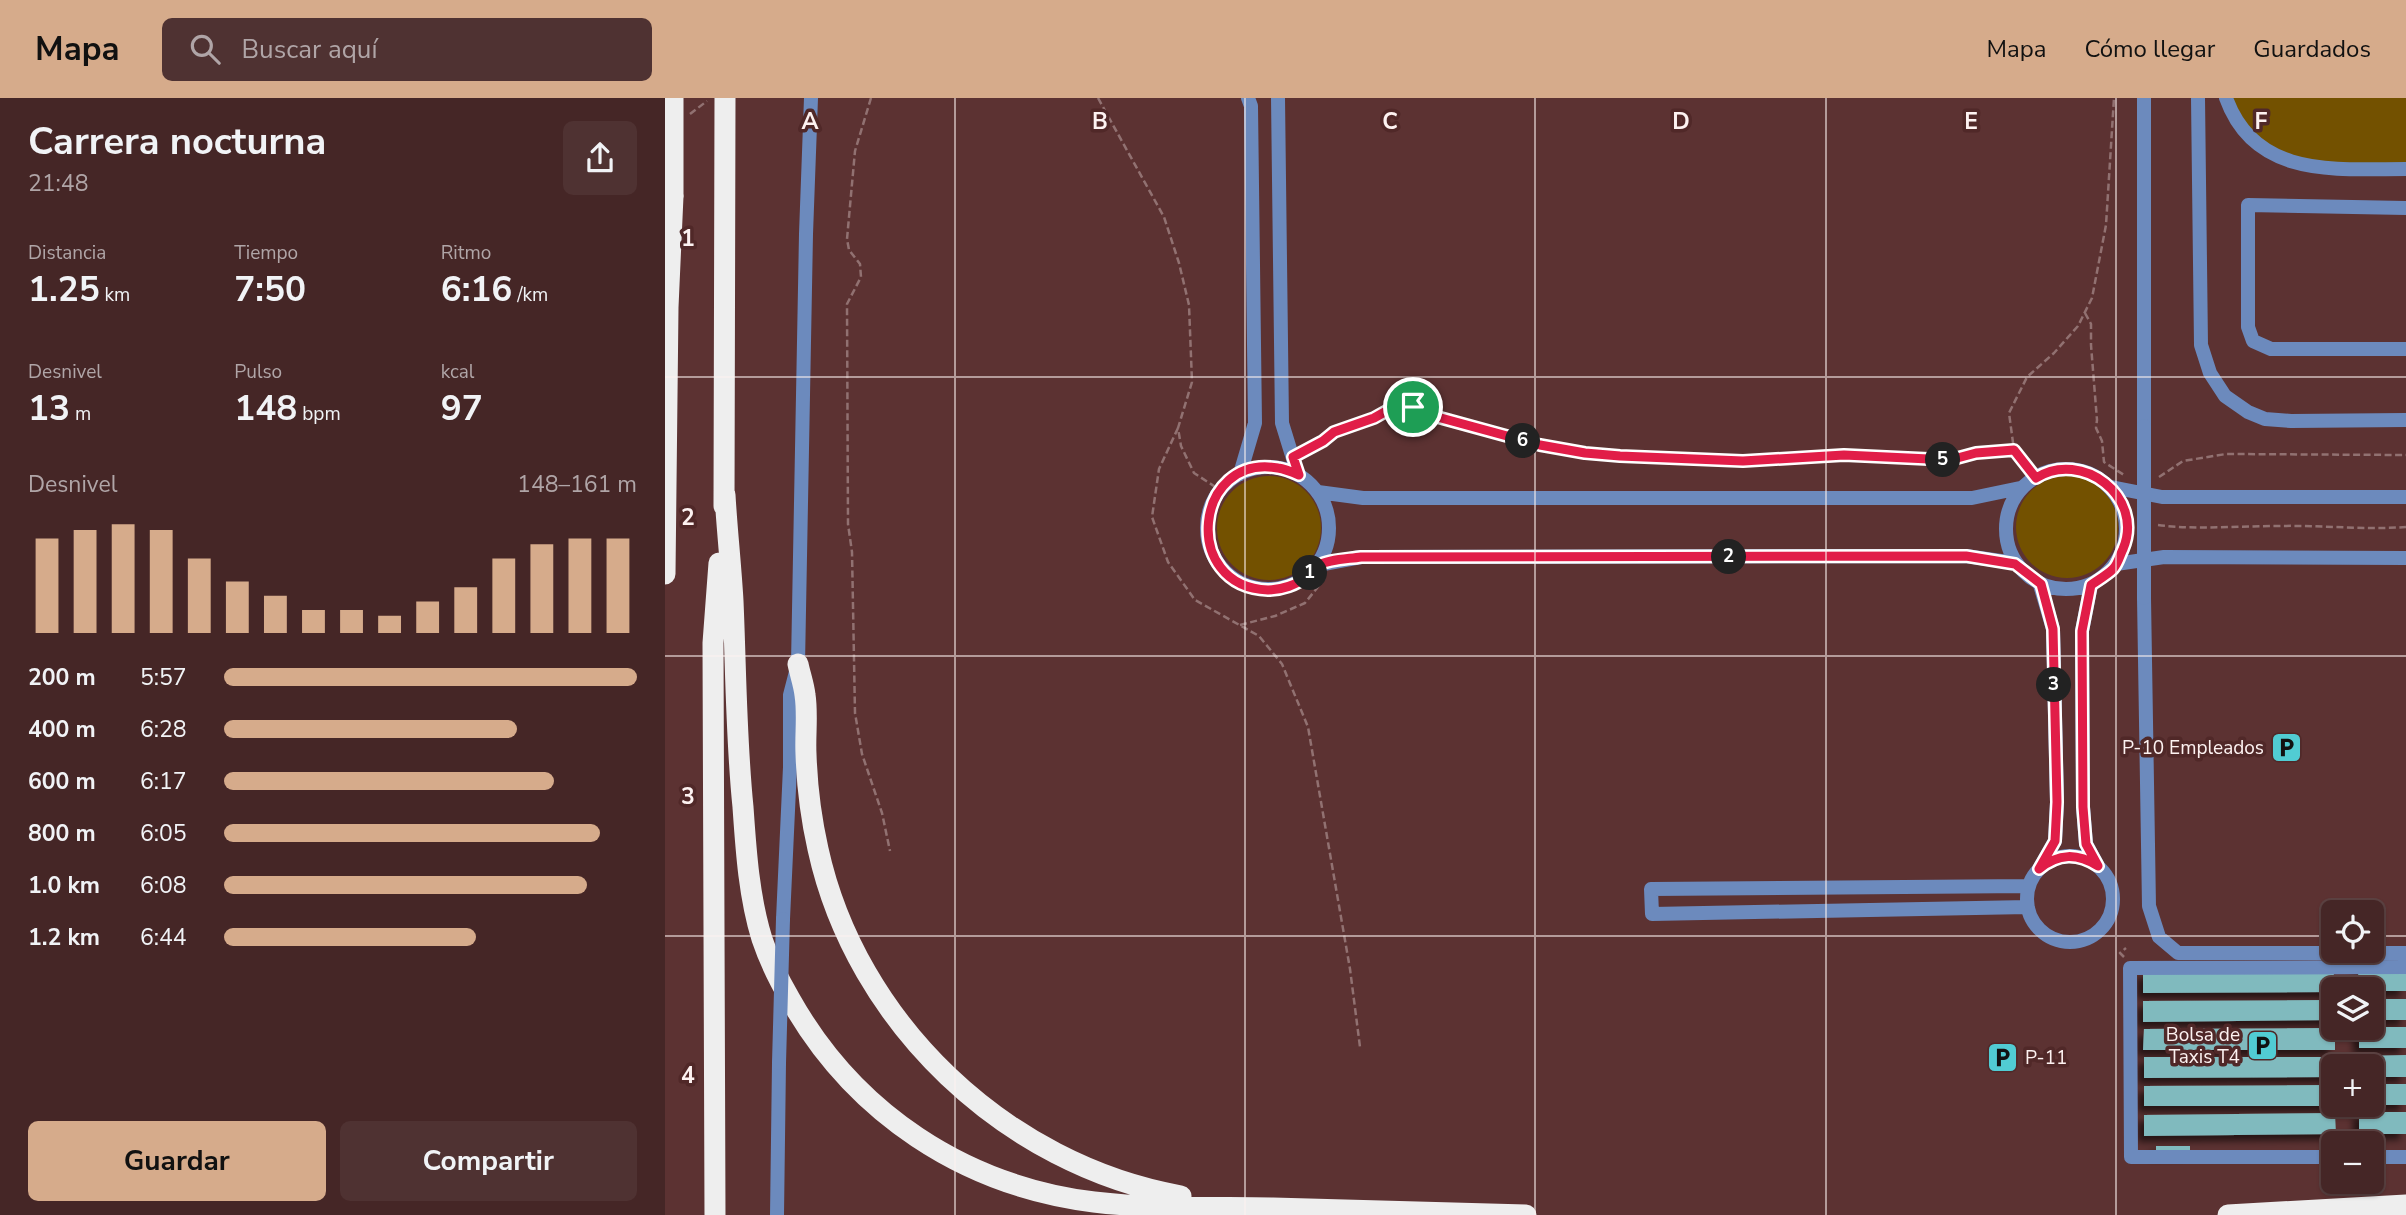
<!DOCTYPE html>
<html lang="es">
<head>
<meta charset="utf-8">
<style>
	:root { --surface:#452626; --page:#4f3232; --text:#f1f3f6; --muted:#b0a5a7; --line:#5d4343; --accent:#d6ab8b }
	body { margin:0; font-family:"Nunito Sans",sans-serif; background:var(--page); color:var(--text); height:100vh; display:flex; flex-direction:column; font-size:26px; white-space:nowrap }
	* { box-sizing:border-box; margin:0 }
	p { font-size:23px; color:var(--muted) }
	.icon { flex:none; width:38px; height:38px; fill:none; stroke:currentColor; stroke-width:2; stroke-linecap:round; stroke-linejoin:round }
	.map { position:relative; flex:1; overflow:hidden }
	.side { display:flex; flex-direction:column; background:var(--surface); width:665px }
	.side>* { flex:none }
	.fabs { position:absolute; left:1656px; top:802px; display:grid; gap:14px }
	.fabs a { display:grid; place-items:center; width:63px; height:63px; border-radius:10px; background:var(--surface); box-shadow:0 2px 5px #0004,0 0 0 2px var(--line); font-size:35px }
	.pin { position:absolute; display:grid; place-items:center; width:60px; height:60px; color:#fff; margin:-30px; border:4px solid #fff; border-radius:50%; box-shadow:0 2px 7px #0007 }
	.km { position:absolute; width:35px; height:35px; margin:-18px; border-radius:50%; background:#222; color:#fff; font-size:19px; line-height:35px; text-align:center }
	.round { display:grid; place-items:center; flex:none; width:74px; height:74px; border-radius:10px; background:var(--page) }
	.head { display:flex; align-items:center; justify-content:space-between; height:119px; padding:0 28px }
	h1 { font-size:38px; font-weight:700; line-height:52px }
	.stats { display:grid; grid-template-columns:repeat(3,1fr); gap:10px; height:119px; padding:7px 28px }
	.stats div { display:grid; align-content:center }
	.stats b { font-size:35px; font-weight:700 }
	.stats small { font-size:19px; font-weight:400 }
	.stats p { font-size:19px }
	.chart { height:196px; padding:14px 28px }
	.chart p { display:flex; justify-content:space-between }
	.chart svg { width:100%; height:126px; margin-top:7px; stroke:var(--accent); stroke-width:6 }
	.primary-button { display:flex; gap:14px; margin-top:auto; padding:14px 28px }
	.primary-button a { flex:1; height:80px; border-radius:10px; background:var(--accent); color:#111; font-size:28px; font-weight:700; line-height:80px; text-align:center }
	.primary-button a+a { background:var(--page); color:var(--text) }
	ul { padding:0 28px; list-style:none; font-size:23px }
	li { display:grid; grid-template-columns:112px 84px 1fr; align-items:center; height:52px }
	li i { height:18px; border-radius:9px; background:var(--accent) }
	header { display:flex; align-items:center; gap:42px; box-sizing:border-box; height:98px; padding:0 35px; background:var(--accent); color:#111 }
	header strong { font-size:33px }
	nav { display:flex; gap:38px; margin-inline-start:auto; font-size:24px }
	.search { width:490px; height:63px; background:var(--page); display:flex; align-items:center; gap:18px; box-sizing:border-box; padding:0 24px; border-radius:10px; color:var(--muted); font-size:26px }
	main { display:flex; flex:1; min-height:0 }
	.map>svg:first-child { display:block }
	.green { fill:#735100 }
	.building { fill:#80babe; filter:url(#shadow) }
	.lines { fill:none; stroke-linecap:round; stroke-linejoin:round }
	.path { stroke:#917171; stroke-width:2.5; stroke-dasharray:7 3.5; stroke-linecap:butt }
	.minor { stroke:#6c8abd; stroke-width:14 }
	.highway { stroke:#eee; stroke-width:21 }
	.minor-bridge { stroke:#6c8abd; stroke-width:14 }
	.highway-bridge { stroke:#eee; stroke-width:21 }
	.route-casing { stroke:#fff; stroke-width:14 }
	.route { stroke:#e11d48; stroke-width:9 }
	.grid { fill:none; stroke:#fdf2f1; stroke-width:2; stroke-opacity:0.55 }
	.labels { text-anchor:middle; dominant-baseline:central; stroke-width:7; stroke-linejoin:round; paint-order:stroke }
	.poi-label { font-size:19px; fill:#fdf2f1; stroke:#502828; text-anchor:end }
	.grid-label { font-size:23px; text-anchor:middle; font-weight:bold; fill:#fdf2f1; stroke:#502828; stroke-width:7; stroke-linejoin:round; paint-order:stroke }
</style>
</head>
<body>
<header>
<strong>Mapa</strong>
<div class="search"><svg class="icon" aria-label="search" viewBox="0 0 24 24"><circle cx="10" cy="10" r="6"/><path d="M15 15l6 6"/></svg>Buscar aquí</div>
<nav><a>Mapa</a><a>Cómo llegar</a><a>Guardados</a></nav>
</header>
<main>
<section class="side">
<div class="head"><div><h1>Carrera nocturna</h1><p>21:48</p></div><a class="round"><svg class="icon" aria-label="share" viewBox="0 0 24 24"><path d="M12 15V3M7 8l5-5 5 5M5 13v7h14v-7"/></svg></a></div>
<div class="stats">
<div><p>Distancia</p><b>1.25<small> km</small></b></div>
<div><p>Tiempo</p><b>7:50</b></div>
<div><p>Ritmo</p><b>6:16<small> /km</small></b></div>
</div>
<div class="stats">
<div><p>Desnivel</p><b>13<small> m</small></b></div>
<div><p>Pulso</p><b>148<small> bpm</small></b></div>
<div><p>kcal</p><b>97</b></div>
</div>
<div class="chart"><p><span>Desnivel</span>148–161 m</p>
<svg viewBox="0 0 160 44" preserveAspectRatio="none"><path d="M5 44V11M15 44V8M25 44V6M35 44V8M45 44V18M55 44V26M65 44V31M75 44V36M85 44V36M95 44V38M105 44V33M115 44V28M125 44V18M135 44V13M145 44V11M155 44V11"/></svg>
</div>
<ul>
<li><b>200 m</b>5:57<i style="width:100%"></i></li>
<li><b>400 m</b>6:28<i style="width:71%"></i></li>
<li><b>600 m</b>6:17<i style="width:80%"></i></li>
<li><b>800 m</b>6:05<i style="width:91%"></i></li>
<li><b>1.0 km</b>6:08<i style="width:88%"></i></li>
<li><b>1.2 km</b>6:44<i style="width:61%"></i></li>
</ul>
<div class="primary-button"><a>Guardar</a><a>Compartir</a></div>
</section>
<div class="map">
<svg width="1741" height="1117" viewBox="0 0 1741 1117">
	<defs>
		<filter id="shadow"><feDropShadow dx="-6" dy="6" stdDeviation="3.5" flood-color="#0009"/></filter>
	</defs>
	<rect width="100%" height="100%" fill="#5c3232"/>
	<!-- green -->
	<path class="green" d="M1561 0H1741V71L1650 70 1596 48Z
		M1351 429a51 51 0 1 1 102 0a51 51 0 1 1-102 0Z
		M552 430a52 52 0 1 1 104 0a52 52 0 1 1-104 0Z"/>
	<!-- building -->
	<path class="building" d="M1669 872 1668 894 1478 895V874Z
		M1693 872H1741V893H1706V891H1694Z
		M1706 901H1741V922H1706Z
		M1668 902V922L1478 924V903Z
		M1694 929H1741V950H1694Z
		M1670 930V952H1478L1479 931Z
		M1741 957V979H1706V968H1694V958Z
		M1479 959H1670V968H1668V979L1479 980Z
		M1706 986H1741V1007H1706Z
		M1668 987V1008H1479V988Z
		M1694 1014H1741V1036H1694Z
		M1670 1015 1671 1036 1479 1038V1017Z
		M1491 1048H1525V1054L1491 1055Z"/>
	<g class="lines">
		<!-- path -->
		<path class="path" d="M206 0 190 53 182 141 184 152 195 166 196 179 182 206 183 426 187 454 190 615 197 656 217 715 225 753
			M433 0 499 119 514 165 524 207 527 284 513 330 516 348 529 375 555 392
			M25 16 42 3
			M1420 215 1426 226V247L1432 322 1431 330 1437 343 1439 364 1459 377
			M513 330 494 371 487 419 503 464 530 502 594 538 617 566 643 629 685 871 695 949
			M640 353 658 343 669 334 709 320 725 311 748 309 776 320 875 347 920 355 955 358 1078 363 1179 357 1257 362H1285L1311 355 1349 352
			M1494 379 1518 363 1561 356 1741 357
			M1371 380 1349 352 1344 315 1362 279 1389 255 1413 228 1427 200 1441 127 1449 0
			M1493 427C1532 432 1572 428 1611 428 1655 427 1698 432 1741 429
			M575 527 610 518 640 505 660 480
			M1459 859 1455 855 1461 850"/>
		<!-- minor -->
		<path class="minor" d="M613 0 617 325 633 377
			M1479 0V328
			M1533 0 1536 247 1545 275 1560 298 1583 314 1600 321 1626 323 1741 322
			M1561 0C1590 81 1672 71 1741 71
			M1741 110 1583 107V229L1588 243 1606 251H1741
			M542 430a61 61 0 1 1 122 0a61 61 0 1 1-122 0Z
			M1341 431a60 60 0 1 1 120 0a60 60 0 1 1-120 0Z
			M575 376 590 325 586 8 583 0
			M1446 389 1497 399H1741
			M653 394 698 400H1307L1355 390
			M1451 466 1499 459 1741 460
			M653 467 696 459 1301 458 1350 465
			M1426 487 1417 533 1418 709 1421 746 1433 768
			M1479 500 1484 808 1494 839 1513 855H1741
			M1362 801a43 43 0 1 1 86 0a43 43 0 1 1-86 0Z
			M1374 771 1390 743 1392 704 1388 531 1375 487
			M1363 809 987 816 986 791 1364 788
			M118 821 125 669V597L133 566 141 136 146 0
			M1668 1059H1466L1465 870 1741 869
			M1706 1059H1741
			M112 1117 114 965"/>
		<!-- highway -->
		<path class="highway" d="M60 397C62 432 66 468 68 503 71 572 71 641 78 709 81 753 84 799 97 841 104 862 114 882 125 901 189 1015 299 1088 429 1104 488 1111 549 1109 608 1110 693 1112 777 1115 861 1117
			M59 408 60 0
			M0 476 3 209 8 98
			M133 566C135 576 139 587 140 597 143 616 140 637 141 656 142 687 146 720 153 751 191 925 341 1067 516 1098
			M50 1117 48 545 54 465
			M1563 1117 1741 1107"/>
		<!-- minor-bridge -->
		<path class="minor-bridge" d="M1479 328V500
			M114 965 118 821"/>
		<!-- highway-bridge -->
		<path class="highway-bridge" d="M8 98V0"/>
	</g>
	<g class="lines">
		<defs>
			<path id="route" d="M748 309 776 320 875 347 920 355 955 358 1078 363 1179 357 1285 362 1311 355 1349 352 1371 380C1417 351 1480 399 1458 451 1455 457 1453 466 1448 471 1442 477 1433 482 1426 487L1417 533 1418 709 1421 746 1433 768C1412 755 1394 755 1374 771L1390 743 1392 704 1388 531 1376 486 1350 466 1301 458 696 459C683 461 665 461 654 467 650 469 646 474 642 478 632 487 616 492 603 492 515 489 529 355 613 370 620 371 627 374 634 377L628 359 658 343 669 334 709 320 725 311Z"/>
		</defs>
		<!-- route casing -->
		<use href="#route" class="route-casing"/>
		<!-- route -->
		<use href="#route" class="route"/>
	</g>
	<!-- grid -->
	<path class="grid" d="M290 0V1117M580 0V1117M870 0V1117M1161 0V1117M1451 0V1117M0 279H1741M0 558H1741M0 838H1668M1706 838H1741"/>
	<!-- icons -->
	<defs>
		<symbol id="parking-square" viewBox="-11 -11 22 22"><rect x="-9" y="-9" width="18" height="18" rx="4" fill="#51ccd3" stroke="#502828"/><path d="M-3.5-5.5H1a3.5 3.5 0 0 1 0 7H-1V5.5H-3.5ZM-1-3.4V-.6H.8a1.4 1.4 0 0 0 0-2.8Z" fill="#111"/></symbol>
	</defs>
	<g fill-rule="evenodd">
		<use href="#parking-square" x="1604" y="632" width="35" height="35"/>
		<use href="#parking-square" x="1580" y="930" width="35" height="35"/>
		<use href="#parking-square" x="1320" y="942" width="35" height="35"/>
	</g>
	<g class="labels">
		<!-- poi labels -->
		<g class="poi-label">
			<text x="1599" y="650">P-10 Empleados</text>
			<text x="1575" y="937">Bolsa de<tspan x="1575" dy="22">Taxis T4</tspan></text>
			<text x="1360" y="960" text-anchor="start">P-11</text>
		</g>
	</g>
	<g class="grid-label">
		<text x="145" y="31">A</text>
		<text x="435" y="31">B</text>
		<text x="725" y="31">C</text>
		<text x="1016" y="31">D</text>
		<text x="1306" y="31">E</text>
		<text x="1596" y="31">F</text>
		<text x="23" y="148">1</text>
		<text x="23" y="427">2</text>
		<text x="23" y="706">3</text>
		<text x="23" y="985">4</text>
	</g>
</svg>
<div class="fabs">
<a><svg class="icon" aria-label="locate" viewBox="0 0 24 24"><circle cx="12" cy="12" r="6"/><path d="M12 2v4M12 18v4M2 12h4M18 12h4"/></svg></a>
<a><svg class="icon" aria-label="layers" viewBox="0 0 24 24"><path d="M12 4l9 5-9 5-9-5zM3 14l9 5 9-5"/></svg></a>
<a>+</a>
<a>−</a>
</div>
<div class="pin" style="left:748px;top:309px;background:#1e9e55"><svg class="icon" aria-label="arrive" viewBox="0 0 24 24"><path d="M6 21V4h12l-3 4 3 4H6"/></svg></div>
<b class="km" style="left:645px;top:475px">1</b>
<b class="km" style="left:1064px;top:459px">2</b>
<b class="km" style="left:1389px;top:587px">3</b>
<b class="km" style="left:1278px;top:362px">5</b>
<b class="km" style="left:858px;top:343px">6</b>
</div>
</main>
</body>
</html>
